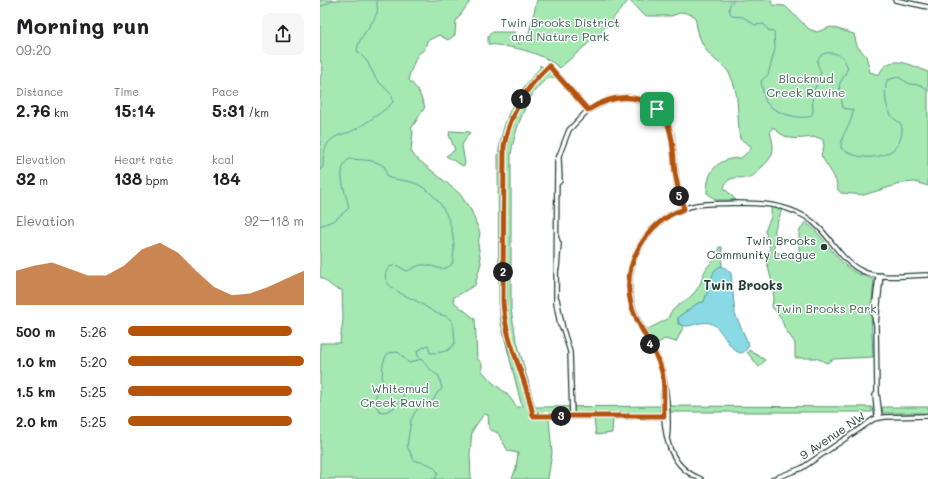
<!DOCTYPE html>
<html lang="en">
<head>
<meta charset="utf-8">
<style>
	:root { --surface:#fff; --page:#f6f6f6; --text:#202124; --muted:#757577; --accent:#b45309 }
	body { margin:0; font-family:Mali,sans-serif; background:var(--page); color:var(--text); height:100vh; display:flex; flex-direction:column; font-size:15px; white-space:nowrap }
	* { box-sizing:border-box; margin:0 }
	p { font-size:13px; color:var(--muted) }
	.icon { flex:none; width:22px; height:22px; fill:none; stroke:currentColor; stroke-width:2; stroke-linecap:round; stroke-linejoin:round }
	.map { position:relative; flex:1; overflow:hidden }
	.side { display:flex; flex-direction:column; background:var(--surface); width:320px }
	.side>* { flex:none }
	.pin { position:absolute; display:grid; place-items:center; width:34px; height:34px; color:#fff; margin:-17px; border-radius:8px; box-shadow:0 2px 6px #0006 }
	.km { position:absolute; width:20px; height:20px; margin:-10px; border-radius:50%; background:#222; color:#fff; font-size:11px; line-height:20px; text-align:center }
	.round { display:grid; place-items:center; flex:none; width:42px; height:42px; border-radius:8px; background:var(--page) }
	.summary { display:flex; align-items:center; justify-content:space-between; height:68px; padding:0 16px }
	h1 { font-size:22px; font-weight:700; line-height:30px }
	.metrics { display:grid; grid-template-columns:repeat(3,1fr); gap:6px; height:68px; padding:4px 16px }
	.metrics div { display:grid; align-content:center }
	.metrics b { font-size:17px; font-weight:700 }
	.metrics small { font-size:11px; font-weight:400 }
	.metrics p { font-size:11px }
	.chart { height:112px; padding:8px 16px }
	.chart p { display:flex; justify-content:space-between }
	.chart svg { width:100%; height:72px; margin-top:4px; fill:var(--accent); opacity:.7 }
	ul { padding:0 16px; list-style:none; font-size:13px }
	li { display:grid; grid-template-columns:64px 48px 1fr; align-items:center; height:30px }
	li i { height:10px; border-radius:5px; background:var(--accent) }
	main { display:flex; flex:1; min-height:0 }
	.map>svg:first-child { display:block }
	.green { fill:#a5e8b2; stroke:#629273 }
	.water { fill:#89dae5; stroke:#5f9b9e }
	.lines { fill:none; stroke-linecap:round; stroke-linejoin:round }
	.stream { stroke:#5f9b9e; stroke-width:1 }
	.tertiary-casing { stroke:#1f3d34; stroke-width:6 }
	.tertiary { stroke:#fff; stroke-width:3.5 }
	.route-casing { stroke:#fff; stroke-width:8 }
	.route { stroke:#b45309; stroke-width:5 }
	.poi-dot { fill:#1f3d34; stroke:#fff; stroke-width:1.5 }
	.labels { text-anchor:middle; dominant-baseline:central; stroke-width:3; stroke-linejoin:round; paint-order:stroke }
	.park-label { font-size:12px; fill:#3a5f4d; stroke:#fff }
	.poi-label { font-size:12px; fill:#1f3d34; stroke:#fff; text-anchor:end }
	.street-label { font-size:12px; fill:#1f3d34; stroke:#fff }
	.neighbourhood-label { font-size:13px; font-weight:bold; fill:#1f3d34; stroke:#fff }
</style>
</head>
<body>
<main>
<section class="side">
<div class="summary"><div><h1>Morning run</h1><p>09:20</p></div><a class="round"><svg class="icon" aria-label="share" viewBox="0 0 24 24"><path d="M12 15V3M7 8l5-5 5 5M5 13v7h14v-7"/></svg></a></div>
<div class="metrics">
<div><p>Distance</p><b>2.76<small> km</small></b></div>
<div><p>Time</p><b>15:14</b></div>
<div><p>Pace</p><b>5:31<small> /km</small></b></div>
</div>
<div class="metrics">
<div><p>Elevation</p><b>32<small> m</small></b></div>
<div><p>Heart rate</p><b>138<small> bpm</small></b></div>
<div><p>kcal</p><b>184</b></div>
</div>
<div class="chart"><p><span>Elevation</span>92–118 m</p>
<svg viewBox="0 0 160 44" preserveAspectRatio="none"><path d="M0 44V23L10 20L20 18L30 22L40 26L50 26L60 20L70 10L80 6L90 12L100 23L110 33L120 38L130 37L140 33L150 28L160 23V44z"/></svg>
</div>
<ul>
<li><b>500 m</b>5:26<i style="width:93%"></i></li>
<li><b>1.0 km</b>5:20<i style="width:100%"></i></li>
<li><b>1.5 km</b>5:25<i style="width:93%"></i></li>
<li><b>2.0 km</b>5:25<i style="width:93%"></i></li>
</ul>
</section>
<div class="map">
<svg width="608" height="479" viewBox="0 0 608 479">
	<rect width="100%" height="100%" fill="#fff"/>
	<filter id="ink" filterUnits="userSpaceOnUse"><feTurbulence type="fractalNoise" baseFrequency=".025" numOctaves="2"/><feDisplacementMap in="SourceGraphic" scale="8" xChannelSelector="R" yChannelSelector="G"/><feConvolveMatrix kernelMatrix="1 2 1 2 8 2 1 2 1" color-interpolation-filters="sRGB"/></filter>
	<g filter="url(#ink)">
		<!-- green -->
		<path class="green" d="M0 0H151L136 21 135 35 128 40 119 35 107 41 105 49 97 55 89 76V80L98 90 105 107 91 129 93 131 91 151 95 157 139 193 151 210 160 233 158 244 161 263 155 285 133 298 135 303 155 319 157 358 162 364V371L172 382 187 394 197 407H202L181 324 179 305 178 156C183 118 194 96 220 68V65L236 77C211 76 193 136 191 155V309L195 334 215 407 340 406V419H293L292 433 276 435 274 419H229L232 453 228 479H192L196 468 198 453 188 451 178 433 169 429 168 415 164 414 152 431 150 453 151 479H0V343H20L23 319 22 290 16 289 0 277V78L3 69 0 59Z
			M217 0H451L453 5 465 6 489 29 497 32 511 27 534 34 537 46 546 56 550 72 559 75C568 52 591 65 608 72V186L595 182 583 183 544 195 521 193 518 190C517 177 507 167 501 155L504 146 503 140C489 131 473 149 453 127L450 132C455 149 455 155 442 167 437 171 435 175 430 178 419 178 407 175 404 188L416 200H396L387 193C387 171 397 158 421 158L431 149V146L420 139C416 114 421 96 409 73 404 65 397 62 391 56 380 44 377 31 375 16L363 12 351 16H327L322 14 309 0 281 32 240 68C219 51 194 47 168 44V37L171 32H195L199 44 208 37Z
			M130 131 150 132 142 145 145 164 143 166 126 156 135 150 129 135Z
			M451 207 462 209 455 229 454 253H479V232L485 222C504 235 513 257 531 270 538 275 547 276 554 280L551 313 553 357 514 359 507 363 496 358H475V343L465 329 461 318 452 307 454 290 447 263C453 252 449 243 445 231L451 217Z
			M399 247H402V267L392 279 384 302 378 303 358 317V324L364 326 356 342 345 339 334 345 326 330 348 319C350 307 365 303 373 294 387 279 378 270 399 257Z
			M429 350 445 360 439 367 427 352H429Z
			M350 406 552 407V412H350Z
			M562 407H608V413H563Z"/>
		<!-- water -->
		<path class="water" d="M400 266 404 267 411 273 415 314 429 345C418 369 404 331 394 325 382 317 369 331 359 324L358 317 378 303 384 302 394 271Z"/>
		<g class="lines">
			<!-- stream -->
			<path class="stream" d="M414 0C408 4 408 11 412 16L423 17 435 25 444 24 448 30 454 32 455 49 448 75 441 81C442 87 443 95 446 102 452 112 481 121 491 116L493 112 492 96 501 72C500 68 496 65 498 60 501 49 517 53 523 57L528 68 519 85 523 108 533 110C533 124 520 134 521 148 540 164 583 160 582 129 582 121 574 121 571 115 565 106 564 91 567 80L578 77 590 84 601 85 608 91
				M0 7 14 0
				M0 170 3 167C3 152 5 140 20 135 24 133 29 133 32 131 39 128 70 107 73 102L72 95 56 79 47 61 37 51C38 37 51 27 56 15 59 10 56 5 57 0
				M0 226 15 220 29 208C27 194 14 171 29 159 41 160 55 159 65 167L67 177C78 181 90 180 99 185 126 199 139 235 132 264 122 274 114 264 102 265 98 265 92 269 87 271L76 265 69 267C54 286 89 296 100 303 105 306 110 310 116 313 120 315 126 315 130 319 135 324 134 335 135 342 131 352 120 353 110 353L108 345 97 351 98 356C106 364 109 370 119 376L122 389 117 393 113 401 103 404 95 412 91 420 87 446 94 460C104 464 112 462 118 473L115 479
				M92 383C82 393 79 412 61 412 48 400 60 393 62 380 63 369 61 363 68 353L78 352 89 363 101 359"/>
			<defs>
				<path id="tertiary" d="M575 0 608 7
					M268 110 229 66C201 91 187 121 183 157L184 316 191 348 205 381 213 416H347
					M238 183 240 181 239 158
					M237 268 239 244 237 239
					M237 299 243 329 250 352 252 416
					M556 324C551 317 558 286 558 275
					M243 329 240 325 236 303 237 161 249 130 268 110 289 100 308 97 325 102 340 112 346 120 352 135 357 187 363 209
					M344 390 343 394C344 428 344 465 381 479
					M557 393 555 395 557 418
					M560 417 557 393 556 324 561 275
					M347 439C350 420 346 382 340 364 328 334 306 312 310 277 314 241 341 212 377 205 390 203 403 204 416 203 442 203 463 204 486 217 509 231 518 260 542 271 561 280 587 275 608 275
					M453 479 482 468 554 419 565 417 608 416"/>
			</defs>
			<!-- tertiary casing -->
			<use href="#tertiary" class="tertiary-casing"/>
			<!-- tertiary -->
			<use href="#tertiary" class="tertiary"/>
		</g>
	</g>
	<g class="lines" filter="url(#ink)">
		<defs>
			<path id="route" d="M229 66 268 110C282 101 300 95 317 99 355 108 352 142 355 173 357 185 360 197 364 209 326 222 301 265 311 304 317 326 332 344 340 365 346 381 343 399 344 416H213C206 374 185 344 183 301L184 146C190 114 205 88 229 66Z"/>
		</defs>
		<!-- route casing -->
		<use href="#route" class="route-casing"/>
		<!-- route -->
		<use href="#route" class="route"/>
	</g>
	<!-- markers -->
	<circle class="poi-dot" cx="504" cy="247" r="4"/>
	<g class="labels">
		<!-- park labels -->
		<g class="park-label">
			<text x="240" y="22">Twin Brooks District<tspan x="240" dy="14">and Nature Park</tspan></text>
			<text x="486" y="78">Blackmud<tspan x="486" dy="14">Creek Ravine</tspan></text>
			<text x="506" y="308">Twin Brooks Park</text>
			<text x="80" y="388">Whitemud<tspan x="80" dy="14">Creek Ravine</tspan></text>
		</g>
		<!-- poi labels -->
		<g class="poi-label">
			<text x="496" y="240">Twin Brooks<tspan x="496" dy="14">Community League</tspan></text>
		</g>
		<!-- street labels -->
		<g class="street-label">
			<text transform="translate(512 435) rotate(-34)">9 Avenue NW</text>
		</g>
		<!-- neighbourhood labels -->
		<g class="neighbourhood-label">
			<text x="423" y="284">Twin Brooks</text>
		</g>
	</g>
</svg>
<div class="pin" style="left:337px;top:109px;background:#1e9e55"><svg class="icon" aria-label="arrive" viewBox="0 0 24 24"><path d="M6 21V4h12l-3 4 3 4H6"/></svg></div>
<b class="km" style="left:201px;top:99px">1</b>
<b class="km" style="left:183px;top:272px">2</b>
<b class="km" style="left:241px;top:416px">3</b>
<b class="km" style="left:330px;top:344px">4</b>
<b class="km" style="left:359px;top:196px">5</b>
</div>
</main>
</body>
</html>
